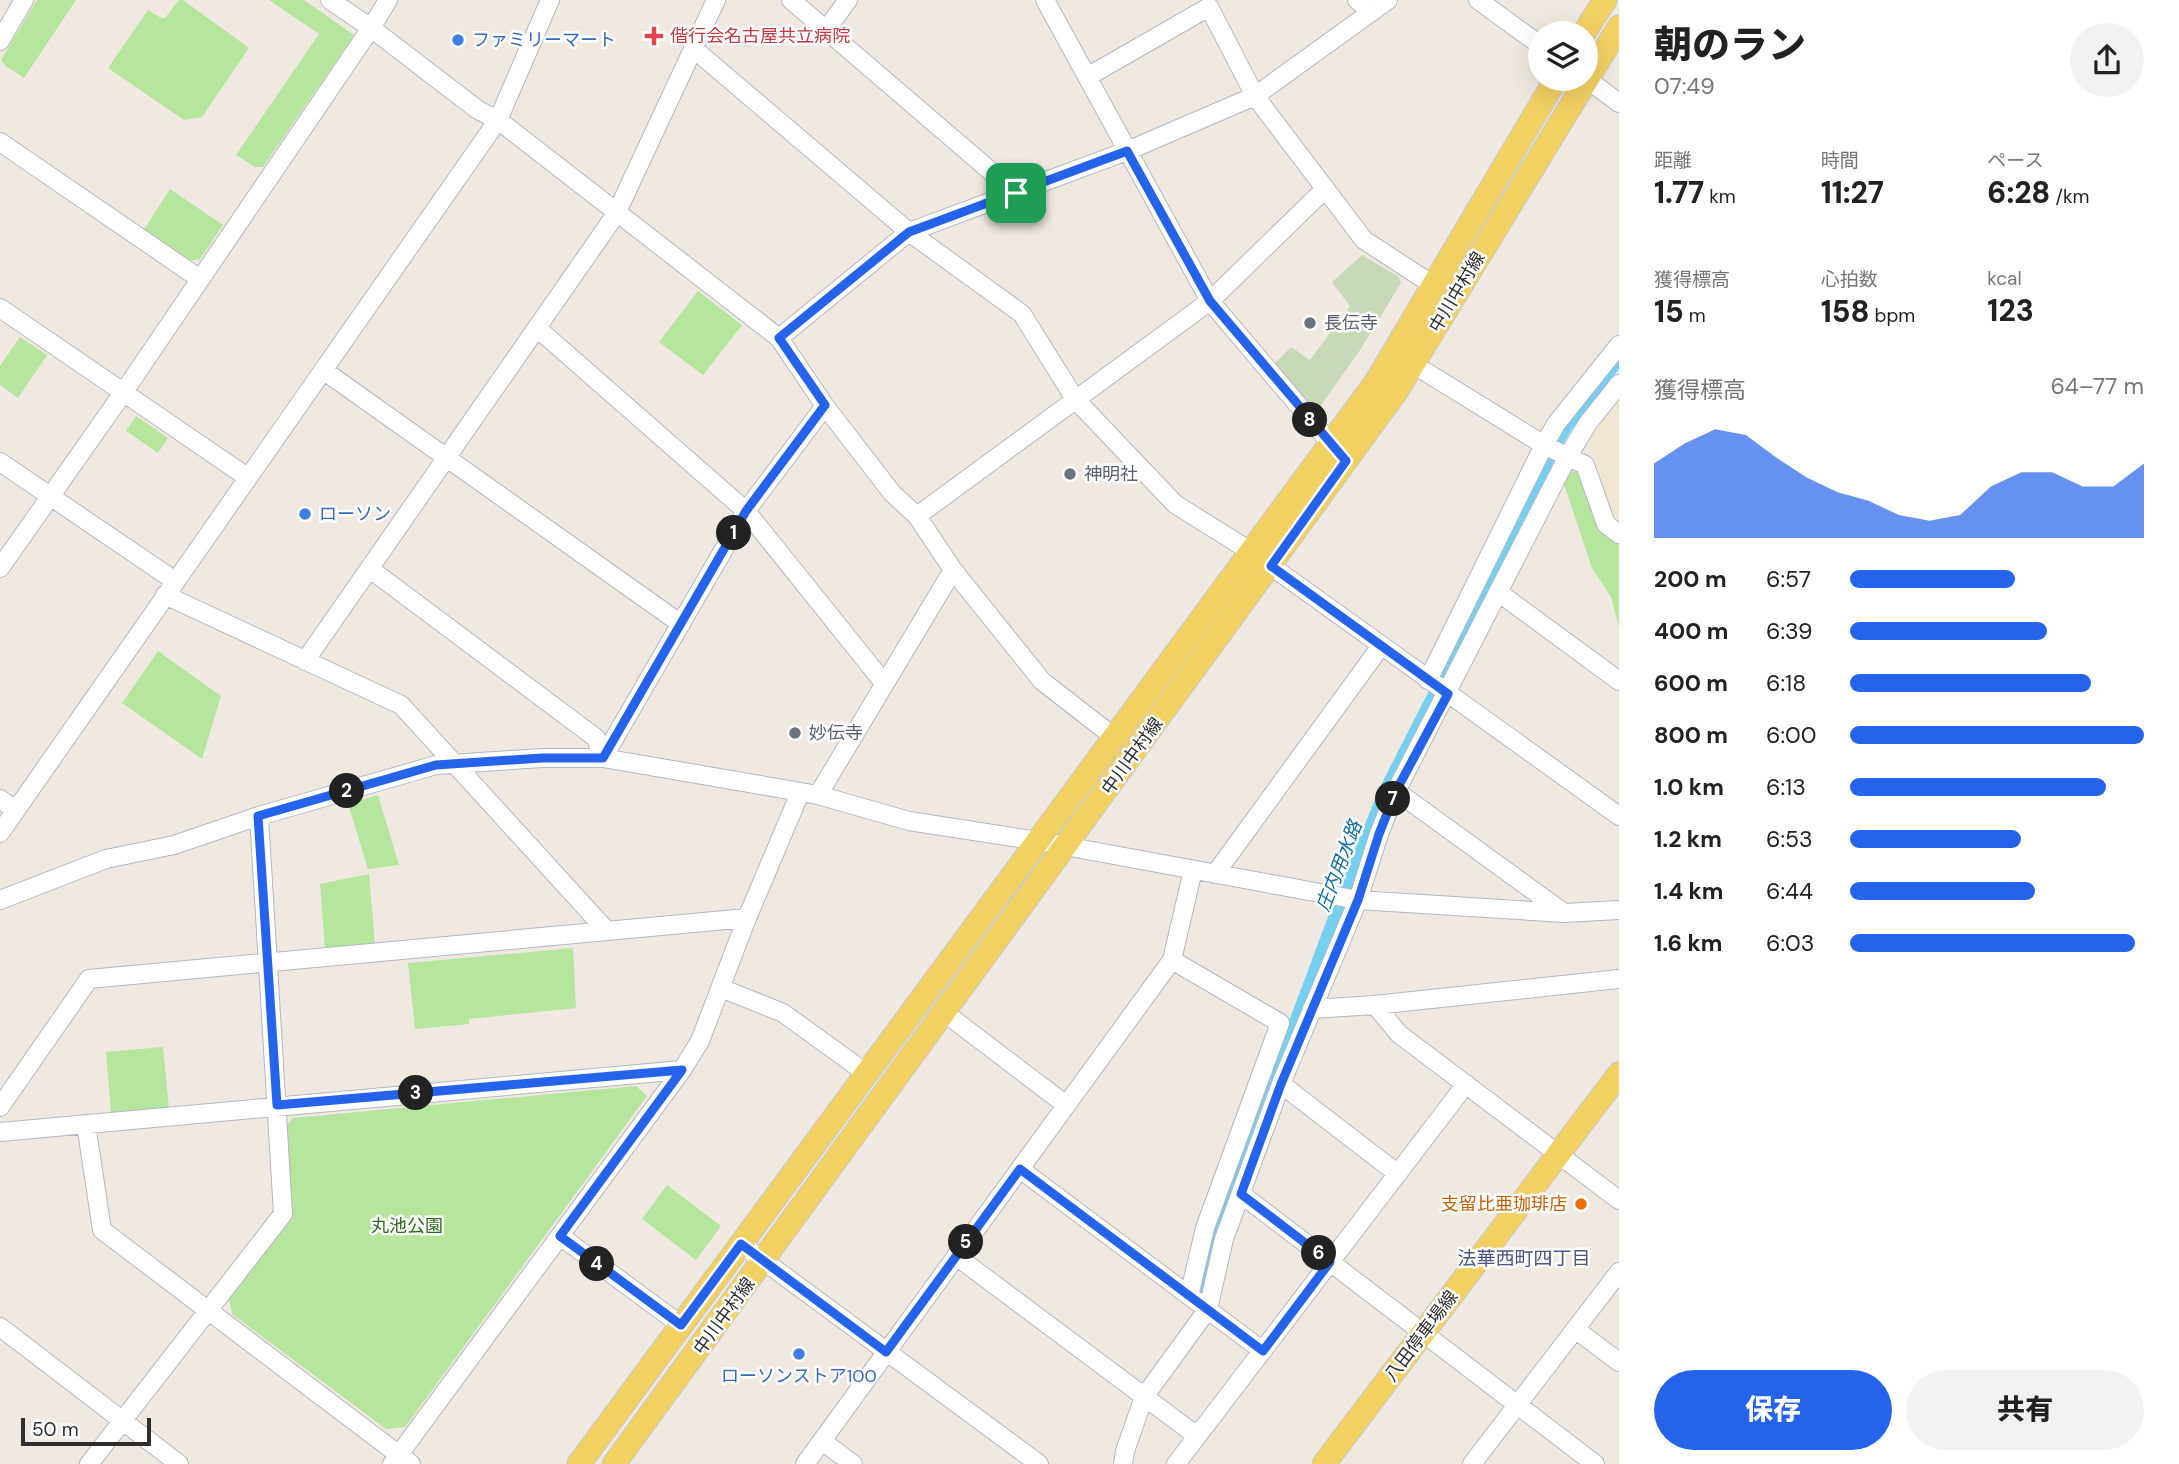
<!DOCTYPE html>
<html lang="ja">
<head>
<meta charset="utf-8">
<style>
	:root { --surface:#fff; --page:#f2f2f2; --text:#222; --muted:#767676; --accent:#2563eb }
	body { margin:0; font-family:"DM Sans","Noto Sans JP",sans-serif; background:var(--page); color:var(--text); height:100vh; display:flex; flex-direction:column; font-size:26px; white-space:nowrap }
	* { box-sizing:border-box; margin:0 }
	p { font-size:23px; color:var(--muted) }
	.icon { flex:none; width:38px; height:38px; fill:none; stroke:currentColor; stroke-width:2; stroke-linecap:round; stroke-linejoin:round }
	.map { position:relative; flex:1; overflow:hidden }
	.drawer { display:flex; flex-direction:column; background:var(--surface); width:560px }
	.drawer>* { flex:none }
	.fabs { position:absolute; left:1528px; top:21px; display:grid; gap:14px }
	.fabs a { display:grid; place-items:center; width:70px; height:70px; border-radius:50%; background:var(--surface); box-shadow:0 7px 28px #0002; font-size:35px }
	.scale { position:absolute; left:21px; bottom:18px; width:130px; box-sizing:border-box; padding-left:7px; border:4px solid #2e2e2e; border-top:0; font-size:19px; line-height:24px; white-space:nowrap; color:#2e2e2e; -webkit-text-stroke:5px #fff; paint-order:stroke }
	.pin { position:absolute; display:grid; place-items:center; width:60px; height:60px; color:#fff; margin:-30px; border-radius:14px; box-shadow:0 4px 10px #0006 }
	.km { position:absolute; width:35px; height:35px; margin:-18px; border-radius:50%; background:#222; color:#fff; font-size:19px; line-height:35px; text-align:center }
	.round { display:grid; place-items:center; flex:none; width:74px; height:74px; border-radius:37px; background:var(--page) }
	.overview { display:flex; align-items:center; justify-content:space-between; height:119px; padding:0 35px }
	h1 { font-size:38px; font-weight:800; line-height:52px }
	.stats { display:grid; grid-template-columns:repeat(3,1fr); gap:10px; height:119px; padding:7px 35px }
	.stats div { display:grid; align-content:center }
	.stats b { font-size:30px; font-weight:800 }
	.stats small { font-size:19px; font-weight:400 }
	.stats p { font-size:19px }
	.chart { height:196px; padding:14px 35px }
	.chart p { display:flex; justify-content:space-between }
	.chart svg { width:100%; height:126px; margin-top:7px; fill:var(--accent); opacity:.7 }
	.primary-button { display:flex; gap:14px; margin-top:auto; padding:14px 35px }
	.primary-button a { flex:1; height:80px; border-radius:42px; background:var(--accent); color:#fff; font-size:28px; font-weight:800; line-height:80px; text-align:center }
	.primary-button a+a { background:var(--page); color:var(--text) }
	ul { padding:0 35px; list-style:none; font-size:23px }
	li { display:grid; grid-template-columns:112px 84px 1fr; align-items:center; height:52px }
	li i { height:18px; border-radius:9px; background:var(--accent) }
	main { display:flex; flex:1; min-height:0 }
	.map>svg:first-child { display:block }
	.education { fill:#f0e6d1 }
	.green { fill:#b6e59e }
	.cemetery { fill:#c8d9b8 }
	.water { fill:#75cff0 }
	.lines { fill:none; stroke-linecap:round; stroke-linejoin:round }
	.minor-casing { stroke:#b4b7c1; stroke-width:20 }
	.major-casing { stroke:#c9c9c9; stroke-width:25 }
	.minor { stroke:#fff; stroke-width:18 }
	.major { stroke:#f2d163; stroke-width:23 }
	.route-casing { stroke:#fff; stroke-width:14 }
	.route { stroke:#2563eb; stroke-width:9 }
	.health-dot { fill:#e0444e; stroke:#fff; stroke-width:2.5 }
	.shop-dot { fill:#3f7fe0; stroke:#fff; stroke-width:2.5 }
	.worship-dot { fill:#6b7280; stroke:#fff; stroke-width:2.5 }
	.food-dot { fill:#e8710a; stroke:#fff; stroke-width:2.5 }
	.labels { text-anchor:middle; dominant-baseline:central; stroke-width:5; stroke-linejoin:round; paint-order:stroke }
	.health-label { font-size:18px; fill:#be3a42; stroke:#fff; text-anchor:start }
	.shop-label { font-size:18px; fill:#366cbe; stroke:#fff; text-anchor:start }
	.street-label { font-size:18px; fill:#2e2e2e; stroke:#fff }
	.worship-label { font-size:18px; fill:#5b616d; stroke:#fff; text-anchor:start }
	.food-label { font-size:18px; fill:#c56008; stroke:#fff; text-anchor:end }
	.park-label { font-size:18px; fill:#2c6e1b; stroke:#fff }
	.water-label { font-size:19px; font-style:italic; fill:#0d6fa3; stroke:#fff }
	.neighbourhood-label { font-size:19px; fill:#4d5680; stroke:#fff }
</style>
</head>
<body>
<main>
<div class="map">
<svg width="1619" height="1464" viewBox="0 0 1619 1464">
	<rect width="100%" height="100%" fill="#efe9e1"/>
	<!-- education -->
	<path class="education" d="M1619 394V523L1612 518 1587 433Z"/>
	<!-- green -->
	<path class="green" d="M37 0H76L24 78 7 67 1 60Z
		M179 0H183L249 48 202 117 184 120 108 68 148 10 161 18H165Z
		M269 0H304L354 35 263 167H255L236 155 319 34Z
		M170 189 223 225 200 259 188 261 143 231Z
		M698 291 742 325 703 375 659 342Z
		M20 337 47 355 18 398 0 385V366Z
		M136 416 168 438 158 453 126 431Z
		M1565 471 1581 472 1599 530 1619 545V627L1611 597 1592 568 1562 478Z
		M158 651 221 696 202 759 122 703Z
		M378 795 399 865 368 869 348 804Z
		M369 874 375 944 325 949 320 884Z
		M573 948 576 1008 469 1019V1024L415 1029 408 963Z
		M163 1047 169 1108 111 1113 106 1052Z
		M636 1086 647 1096 405 1427 386 1429 232 1314 229 1298 290 1218 287 1125 293 1118Z
		M667 1185 721 1226 696 1260 642 1219Z"/>
	<!-- cemetery -->
	<path class="cemetery" d="M1362 255 1399 277 1401 283 1360 350 1319 408 1312 409 1274 364 1291 347 1310 360 1350 306 1332 282Z"/>
	<!-- water -->
	<path class="water" d="M1619 356V369L1572 429 1563 444 1390 787 1371 829 1351 892 1219 1234 1206 1297 1197 1291 1210 1233 1332 906 1380 787 1562 429Z"/>
	<g class="lines">
		<defs>
			<path id="minor" d="M330 0 371 28 478 110 498 120 779 338 825 406 892 493 917 516 953 570 1042 681 1114 737
				M791 0 1016 193
				M1045 0 1210 301 1337 451
				M1357 0 1372 12
				M1478 0 1540 45
				M826 30 848 0
				M0 41 24 0
				M694 49 909 232 1022 314 1075 399 1175 504 1250 551
				M1087 77 1209 7 1255 96 1364 240 1433 285
				M1587 79 1619 103
				M0 142 200 279
				M0 308 247 477
				M537 328 746 511 884 683
				M779 338 909 232 1127 151 1255 96 1388 0
				M1413 364 1544 445 1585 465 1606 524 1619 534
				M323 370 681 624
				M0 462 175 581
				M917 516 1210 301 1325 189
				M1271 566 1619 816
				M0 568 123 393 371 28 388 0
				M370 569 596 738 603 758 746 511 825 406
				M1498 592 1619 681
				M165 595 401 705 607 931
				M305 661 616 214 716 0
				M1428 680 1544 445 1556 424 1619 345
				M1396 791 1564 913
				M818 795 953 570
				M0 799 16 810
				M0 833 498 120 550 0
				M1215 874 1381 646
				M0 900 106 859 174 845 259 816 436 765 542 758H603L818 795 909 821 1038 841 1358 900 1564 913 1619 910
				M1172 960 1280 1023 1205 1228 1189 1296
				M721 988 783 1013 866 1073
				M1375 1005 1399 1034 1619 1200
				M1312 1009 1375 1005 1619 979
				M945 1013 1066 1105
				M1281 1084 1398 1174
				M0 1107 89 979 747 918
				M86 1124 102 1230 411 1464
				M0 1132 682 1070
				M1020 1169 1263 1351
				M1241 1194 1595 1464
				M560 1236 681 1325
				M741 1244 1039 1464
				M956 1256 1197 1436
				M0 1327 179 1464
				M1575 1329 1619 1362
				M822 1441 853 1464
				M89 1464 283 1214 259 816
				M392 1464 682 1070 700 1041 747 918 800 793
				M805 1464 1172 960 1193 870
				M1123 1464 1125 1451 1144 1397 1208 1309 1224 1239 1281 1084 1358 900 1379 834 1396 791 1568 456 1588 423 1619 384
				M1176 1464 1466 1084
				M1472 1464 1619 1272"/>
			<path id="major" d="M1584 33 1605 0
				M579 1464 1376 382 1556 79
				M614 1464 1396 392 1619 27
				M1324 1464 1619 1074"/>
		</defs>
		<!-- minor casing -->
		<use href="#minor" class="minor-casing"/>
		<!-- major casing -->
		<use href="#major" class="major-casing"/>
		<!-- minor -->
		<use href="#minor" class="minor"/>
		<!-- major -->
		<use href="#major" class="major"/>
	</g>
	<g class="lines">
		<defs>
			<path id="route" d="M1127 151 1210 301 1346 461 1271 566 1448 694 1396 791 1379 834 1358 900 1281 1084 1241 1194 1330 1262 1263 1351 1020 1169 886 1352 741 1244 681 1325 560 1236 682 1070 277 1105 258 816 436 765 542 758H603L746 511 825 405 779 338 909 232Z"/>
		</defs>
		<!-- route casing -->
		<use href="#route" class="route-casing"/>
		<!-- route -->
		<use href="#route" class="route"/>
	</g>
	<!-- markers -->
	<path class="health-dot" d="M650.5 25.5h7v7h7v7h-7v7h-7v-7h-7v-7h7z"/>
	<g class="shop-dot">
		<circle cx="458" cy="40" r="7"/>
		<circle cx="305" cy="514" r="7"/>
		<circle cx="799" cy="1354" r="7"/>
	</g>
	<g class="worship-dot">
		<circle cx="1310" cy="323" r="7"/>
		<circle cx="1070" cy="474" r="7"/>
		<circle cx="795" cy="733" r="7"/>
	</g>
	<circle class="food-dot" cx="1581" cy="1204" r="7"/>
	<g class="labels">
		<!-- health labels -->
		<g class="health-label">
			<text x="670" y="36">偕行会名古屋共立病院</text>
		</g>
		<!-- shop labels -->
		<g class="shop-label">
			<text x="472" y="40">ファミリーマート</text>
			<text x="319" y="514">ローソン</text>
			<text x="799" y="1376" text-anchor="middle">ローソンストア100</text>
		</g>
		<!-- street labels -->
		<g class="street-label">
			<text transform="translate(1457 292) rotate(-59)">中川中村線</text>
			<text transform="translate(1132 756) rotate(-54)">中川中村線</text>
			<text transform="translate(724 1316) rotate(-54)">中川中村線</text>
			<text transform="translate(1421 1336) rotate(-53)">八田停車場線</text>
		</g>
		<!-- worship labels -->
		<g class="worship-label">
			<text x="1324" y="323">長伝寺</text>
			<text x="1084" y="474">神明社</text>
			<text x="809" y="733">妙伝寺</text>
		</g>
		<!-- food labels -->
		<g class="food-label">
			<text x="1567" y="1204">支留比亜珈琲店</text>
		</g>
		<!-- park labels -->
		<g class="park-label">
			<text x="407" y="1226">丸池公園</text>
		</g>
		<!-- water labels -->
		<g class="water-label">
			<text transform="translate(1339 866) rotate(-69)">庄内用水路</text>
		</g>
		<!-- neighbourhood labels -->
		<g class="neighbourhood-label">
			<text x="1524" y="1258">法華西町四丁目</text>
		</g>
	</g>
</svg>
<div class="fabs">
<a><svg class="icon" aria-label="layers" viewBox="0 0 24 24"><path d="M12 4l9 5-9 5-9-5zM3 14l9 5 9-5"/></svg></a>
</div>
<div class="scale">50 m</div>
<div class="pin" style="left:1016px;top:193px;background:#1e9e55"><svg class="icon" aria-label="arrive" viewBox="0 0 24 24"><path d="M6 21V4h12l-3 4 3 4H6"/></svg></div>
<b class="km" style="left:734px;top:533px">1</b>
<b class="km" style="left:347px;top:791px">2</b>
<b class="km" style="left:416px;top:1093px">3</b>
<b class="km" style="left:597px;top:1264px">4</b>
<b class="km" style="left:966px;top:1242px">5</b>
<b class="km" style="left:1319px;top:1253px">6</b>
<b class="km" style="left:1393px;top:799px">7</b>
<b class="km" style="left:1310px;top:420px">8</b>
</div>
<section class="drawer">
<div class="overview"><div><h1>朝のラン</h1><p>07:49</p></div><a class="round"><svg class="icon" aria-label="share" viewBox="0 0 24 24"><path d="M12 15V3M7 8l5-5 5 5M5 13v7h14v-7"/></svg></a></div>
<div class="stats">
<div><p>距離</p><b>1.77<small> km</small></b></div>
<div><p>時間</p><b>11:27</b></div>
<div><p>ペース</p><b>6:28<small> /km</small></b></div>
</div>
<div class="stats">
<div><p>獲得標高</p><b>15<small> m</small></b></div>
<div><p>心拍数</p><b>158<small> bpm</small></b></div>
<div><p>kcal</p><b>123</b></div>
</div>
<div class="chart"><p><span>獲得標高</span>64–77 m</p>
<svg viewBox="0 0 160 44" preserveAspectRatio="none"><path d="M0 44V18L10 11L20 6L30 8L40 16L50 23L60 28L70 31L80 36L90 38L100 36L110 26L120 21L130 21L140 26L150 26L160 18V44z"/></svg>
</div>
<ul>
<li><b>200 m</b>6:57<i style="width:56%"></i></li>
<li><b>400 m</b>6:39<i style="width:67%"></i></li>
<li><b>600 m</b>6:18<i style="width:82%"></i></li>
<li><b>800 m</b>6:00<i style="width:100%"></i></li>
<li><b>1.0 km</b>6:13<i style="width:87%"></i></li>
<li><b>1.2 km</b>6:53<i style="width:58%"></i></li>
<li><b>1.4 km</b>6:44<i style="width:63%"></i></li>
<li><b>1.6 km</b>6:03<i style="width:97%"></i></li>
</ul>
<div class="primary-button"><a>保存</a><a>共有</a></div>
</section>
</main>
</body>
</html>
